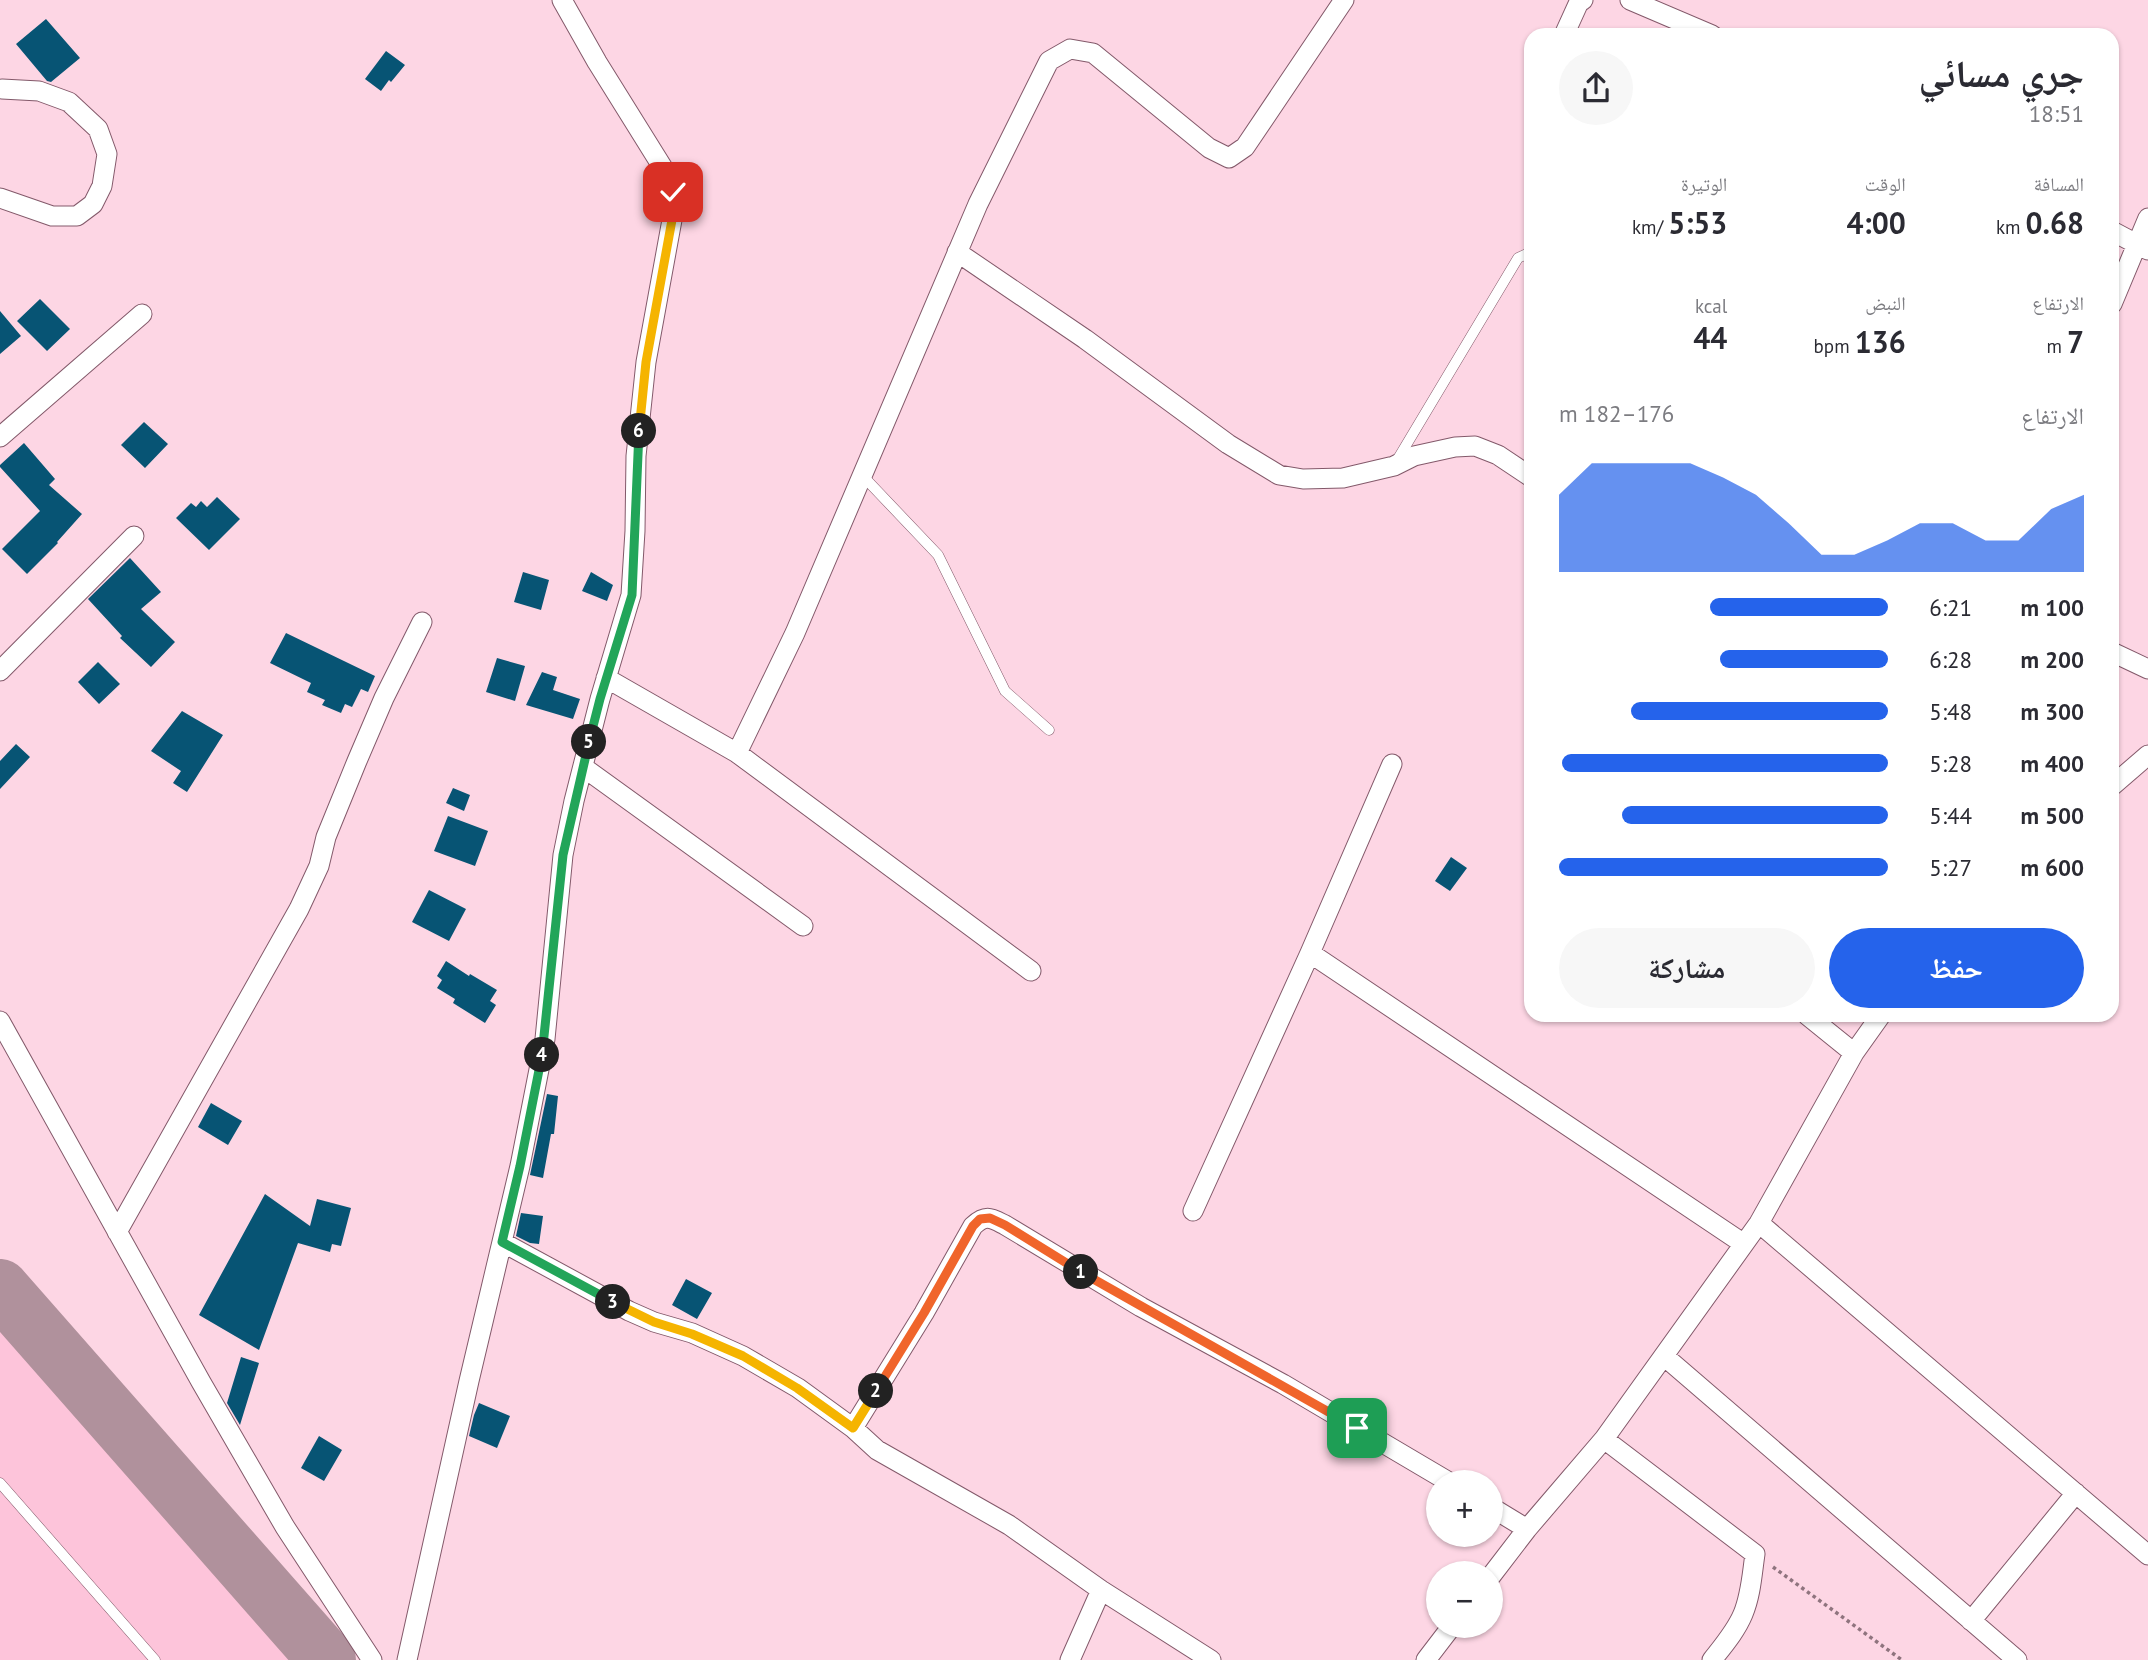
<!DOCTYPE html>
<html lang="ar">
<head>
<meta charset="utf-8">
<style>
	:root { --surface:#fff; --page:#f7f7f7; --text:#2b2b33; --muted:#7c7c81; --accent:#2563eb }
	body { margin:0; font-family:"PT Sans","Noto Naskh Arabic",sans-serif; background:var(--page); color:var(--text); direction:rtl; height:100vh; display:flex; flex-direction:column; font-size:26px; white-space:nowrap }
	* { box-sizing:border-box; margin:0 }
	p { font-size:23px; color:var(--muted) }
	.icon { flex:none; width:38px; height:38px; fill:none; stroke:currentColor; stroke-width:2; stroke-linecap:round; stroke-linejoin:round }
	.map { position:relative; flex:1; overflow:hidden; direction:ltr }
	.sheet { position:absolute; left:1524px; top:28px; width:595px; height:994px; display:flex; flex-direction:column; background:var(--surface); border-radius:21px; box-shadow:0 2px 5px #0004; direction:rtl }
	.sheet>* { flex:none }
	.buttons { position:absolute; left:1426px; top:1470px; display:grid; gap:14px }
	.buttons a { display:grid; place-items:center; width:77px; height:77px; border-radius:50%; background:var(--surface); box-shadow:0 2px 5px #0004; font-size:35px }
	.pin { position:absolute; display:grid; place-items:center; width:60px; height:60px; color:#fff; margin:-30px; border-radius:14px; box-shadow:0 4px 10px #0006 }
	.km { position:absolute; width:35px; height:35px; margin:-18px; border-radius:50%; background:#222; color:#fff; font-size:19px; line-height:35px; text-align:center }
	.round { display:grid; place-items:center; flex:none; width:74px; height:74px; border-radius:37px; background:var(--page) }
	.overview { display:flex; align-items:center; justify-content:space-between; height:119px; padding:0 35px }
	h1 { font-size:38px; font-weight:700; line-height:52px }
	.figures { display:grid; grid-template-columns:repeat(3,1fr); gap:10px; height:119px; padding:7px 35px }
	.figures div { display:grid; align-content:center }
	.figures b { font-size:30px; font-weight:700 }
	.figures small { font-size:19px; font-weight:400 }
	.figures p { font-size:19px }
	.chart { height:196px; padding:14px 35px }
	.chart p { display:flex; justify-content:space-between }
	.chart svg { width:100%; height:126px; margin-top:7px; fill:var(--accent); opacity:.7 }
	.action { display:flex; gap:14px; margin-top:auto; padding:14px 35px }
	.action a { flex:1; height:80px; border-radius:42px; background:var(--accent); color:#fff; font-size:28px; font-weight:700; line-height:80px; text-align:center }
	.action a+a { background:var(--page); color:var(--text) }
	ul { padding:0 35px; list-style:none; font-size:23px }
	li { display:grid; grid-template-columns:112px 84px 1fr; align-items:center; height:52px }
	li i { height:18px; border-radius:9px; background:var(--accent) }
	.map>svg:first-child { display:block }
	.built { fill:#fdc4da }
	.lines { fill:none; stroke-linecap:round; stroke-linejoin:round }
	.taxiway { stroke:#b0919c; stroke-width:58 }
	.building { fill:#075474 }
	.service-casing { stroke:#83596a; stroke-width:11 }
	.minor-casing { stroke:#83596a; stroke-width:21 }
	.path { stroke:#8f747e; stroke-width:3.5; stroke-dasharray:3.5 3.5; stroke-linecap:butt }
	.service { stroke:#fff; stroke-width:10 }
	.minor { stroke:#fff; stroke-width:19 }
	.split-1-casing { stroke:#fff; stroke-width:14 }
	.split-2-casing { stroke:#fff; stroke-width:14 }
	.split-3-casing { stroke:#fff; stroke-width:14 }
	.split-4-casing { stroke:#fff; stroke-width:14 }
	.split-5-casing { stroke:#fff; stroke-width:14 }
	.split-6-casing { stroke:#fff; stroke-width:14 }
	.split-7-casing { stroke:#fff; stroke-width:14 }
	.split-1 { stroke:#f0652b; stroke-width:9 }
	.split-2 { stroke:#f0652b; stroke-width:9 }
	.split-3 { stroke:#f5b400; stroke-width:9 }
	.split-4 { stroke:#22a559; stroke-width:9 }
	.split-5 { stroke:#22a559; stroke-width:9 }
	.split-6 { stroke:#22a559; stroke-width:9 }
	.split-7 { stroke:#f5b400; stroke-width:9 }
</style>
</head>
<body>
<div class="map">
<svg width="2148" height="1660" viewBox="0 0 2148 1660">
	<rect width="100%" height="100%" fill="#fdd6e4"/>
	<!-- built -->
	<path class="built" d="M0 1285 92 1389 335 1660H0Z"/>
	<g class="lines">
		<!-- taxiway -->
		<path class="taxiway" d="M0 1288 327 1660"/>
	</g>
	<!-- building -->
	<path class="building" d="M46 19 80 58 51 82 47 81 16 44Z
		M386 51 405 65 391 82 389 80 381 91 365 79Z
		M40 299 70 329 47 351 17 321Z
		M0 311 21 336 0 354Z
		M144 422 168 444 145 468 121 445Z
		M24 443 55 479 49 485 82 514 57 542 58 543 27 574 2 549 40 511 0 467V465Z
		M217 497 240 519 209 550 176 518 191 503 196 507 201 501 207 507Z
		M130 558 161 592 141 609 175 642 151 667 120 638 122 636 88 599Z
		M523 572 549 580 541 610 514 602Z
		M591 572 613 585 607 601 582 591Z
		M286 633 375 676 368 692 361 689 352 707 345 704 341 713 322 705 325 700 307 692 311 683 270 663Z
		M497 658 525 666 515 701 486 692Z
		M98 662 120 684 99 704 78 682Z
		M542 672 557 677 553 690 580 699 573 719 526 705Z
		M182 711 223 735 187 792 173 783 181 771 151 751Z
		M16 744 30 757 0 789V761Z
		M453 788 470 795 464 811 446 803Z
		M448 816 488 831 475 866 434 851Z
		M1451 857 1467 868 1450 891 1435 881Z
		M429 890 466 909 449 941 412 922Z
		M446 961 469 976 470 974 497 990 490 1001 496 1005 485 1023 453 1003 455 999 437 988 442 980 437 976Z
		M547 1094 558 1096 554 1134H551L543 1178 530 1175Z
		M211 1103 242 1121 228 1145 198 1127Z
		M265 1194 310 1226 317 1199 351 1208 341 1246 332 1244 330 1252 298 1243 259 1350 199 1315Z
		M521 1213 543 1216 539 1244 530 1243 516 1236Z
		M686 1279 712 1293 697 1319 672 1305Z
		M241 1357 259 1363 240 1425 227 1403Z
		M479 1403 510 1416 497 1448 469 1436 474 1415Z
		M319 1436 342 1450 324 1481 301 1468Z"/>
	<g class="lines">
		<defs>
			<path id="service" d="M1396 462 1518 258 1531 252
				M861 474 938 555 1005 691 1049 730
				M0 1483 155 1660"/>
			<path id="minor" d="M1630 0 1712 35
				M1564 35 1579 2 1583 0
				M0 198 52 216H77L93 204 102 186 107 154 98 129 69 102 39 91 2 89
				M2112 231 2148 250
				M957 252 1085 339 1228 444 1279 475 1303 479 1343 478 1394 466 1414 456 1455 447 1475 446 1498 455 1531 477
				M2112 304 2148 218
				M0 437 142 314
				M2112 652 2148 669
				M0 671 134 536
				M606 678 737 753 795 633 978 204 1049 61 1070 49 1093 53 1209 148 1229 158 1245 147 1344 0
				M737 753 1031 971
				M583 767 803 926
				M2112 786 2148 755
				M1310 953 1744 1244
				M1807 1015 1854 1053
				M0 1021 201 1382 285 1527 372 1660
				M1193 1211 1310 953 1392 764
				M1759 1223 2148 1555
				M117 1232 299 909 319 866 326 837 357 761 384 698 422 622
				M502 1242 629 1311 654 1322 692 1333 743 1356 798 1388 853 1428 877 1450 1009 1525 1101 1590 1211 1660
				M1664 1356 2017 1660
				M853 1428 924 1313 973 1226C986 1214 991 1218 1005 1225L1141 1307 1283 1384 1449 1482
				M1604 1439 1755 1554C1752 1574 1751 1595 1743 1614 1736 1631 1723 1646 1712 1660
				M1491 1507 1527 1529
				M1491 1576 1527 1529 1604 1439 1759 1223 1854 1053 1881 1015
				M1971 1621 2076 1493
				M407 1660 469 1381 520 1166 545 1039 563 855 574 801 600 699 631 595 635 531 636 456 646 362 674 209 673 192 668 176 597 62 562 0
				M1070 1660 1101 1590
				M1426 1660 1452 1626"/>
		</defs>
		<!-- service casing -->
		<use href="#service" class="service-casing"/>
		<!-- minor casing -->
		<use href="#minor" class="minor-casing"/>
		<!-- path -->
		<path class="path" d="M1773 1567 1902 1660"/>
		<!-- service -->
		<use href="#service" class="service"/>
		<!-- minor -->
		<use href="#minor" class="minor"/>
	</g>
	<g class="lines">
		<defs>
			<path id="split-1" d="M1081 1272 1357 1428"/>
			<path id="split-2" d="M876 1391 924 1313 973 1226 980 1219 990 1218 1005 1225 1081 1272"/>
			<path id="split-3" d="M613 1302 654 1322 692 1334 743 1356 797 1388 853 1428 876 1391"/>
			<path id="split-4" d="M542 1055 520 1166 502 1242 613 1302"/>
			<path id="split-5" d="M542 1055 563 855 589 742"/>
			<path id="split-6" d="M589 742 600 699 632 595 639 431"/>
			<path id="split-7" d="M639 431 646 362 674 209 673 192"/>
		</defs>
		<!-- split-1 casing -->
		<use href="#split-1" class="split-1-casing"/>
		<!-- split-2 casing -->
		<use href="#split-2" class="split-2-casing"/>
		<!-- split-3 casing -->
		<use href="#split-3" class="split-3-casing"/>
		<!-- split-4 casing -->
		<use href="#split-4" class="split-4-casing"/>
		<!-- split-5 casing -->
		<use href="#split-5" class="split-5-casing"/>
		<!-- split-6 casing -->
		<use href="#split-6" class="split-6-casing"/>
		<!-- split-7 casing -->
		<use href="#split-7" class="split-7-casing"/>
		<!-- split-1 -->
		<use href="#split-1" class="split-1"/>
		<!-- split-2 -->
		<use href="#split-2" class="split-2"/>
		<!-- split-3 -->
		<use href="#split-3" class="split-3"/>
		<!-- split-4 -->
		<use href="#split-4" class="split-4"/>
		<!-- split-5 -->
		<use href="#split-5" class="split-5"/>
		<!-- split-6 -->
		<use href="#split-6" class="split-6"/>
		<!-- split-7 -->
		<use href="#split-7" class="split-7"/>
	</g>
</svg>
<div class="buttons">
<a>+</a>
<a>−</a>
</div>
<div class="pin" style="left:1357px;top:1428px;background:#1e9e55"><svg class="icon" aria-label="arrive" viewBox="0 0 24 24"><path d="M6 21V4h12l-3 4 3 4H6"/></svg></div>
<div class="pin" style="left:673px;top:192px;background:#d93025"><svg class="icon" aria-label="check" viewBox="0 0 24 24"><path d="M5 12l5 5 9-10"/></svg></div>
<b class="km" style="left:1081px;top:1272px">1</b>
<b class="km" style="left:876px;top:1391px">2</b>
<b class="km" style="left:613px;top:1302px">3</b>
<b class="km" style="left:542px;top:1055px">4</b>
<b class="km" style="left:589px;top:742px">5</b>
<b class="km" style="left:639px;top:431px">6</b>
<section class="sheet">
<div class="overview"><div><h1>جري مسائي</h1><p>18:51</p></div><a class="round"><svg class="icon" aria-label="share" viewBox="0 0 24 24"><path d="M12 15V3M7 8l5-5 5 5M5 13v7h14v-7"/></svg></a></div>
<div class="figures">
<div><p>المسافة</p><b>0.68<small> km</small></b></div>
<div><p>الوقت</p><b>4:00</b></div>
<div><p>الوتيرة</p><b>5:53<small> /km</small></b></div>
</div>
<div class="figures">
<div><p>الارتفاع</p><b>7<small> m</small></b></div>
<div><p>النبض</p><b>136<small> bpm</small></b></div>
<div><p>kcal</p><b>44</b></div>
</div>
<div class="chart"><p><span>الارتفاع</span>176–182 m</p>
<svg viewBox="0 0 160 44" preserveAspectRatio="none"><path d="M0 44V17L10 6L20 6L30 6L40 6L50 11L60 17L70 27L80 38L90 38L100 33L110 27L120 27L130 33L140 33L150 22L160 17V44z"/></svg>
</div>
<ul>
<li><b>100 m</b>6:21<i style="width:54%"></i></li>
<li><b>200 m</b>6:28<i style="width:51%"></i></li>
<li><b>300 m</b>5:48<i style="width:78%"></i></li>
<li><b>400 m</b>5:28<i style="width:99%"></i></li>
<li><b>500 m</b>5:44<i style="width:81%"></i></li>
<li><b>600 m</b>5:27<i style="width:100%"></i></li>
</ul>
<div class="action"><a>حفظ</a><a>مشاركة</a></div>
</section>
</div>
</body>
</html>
